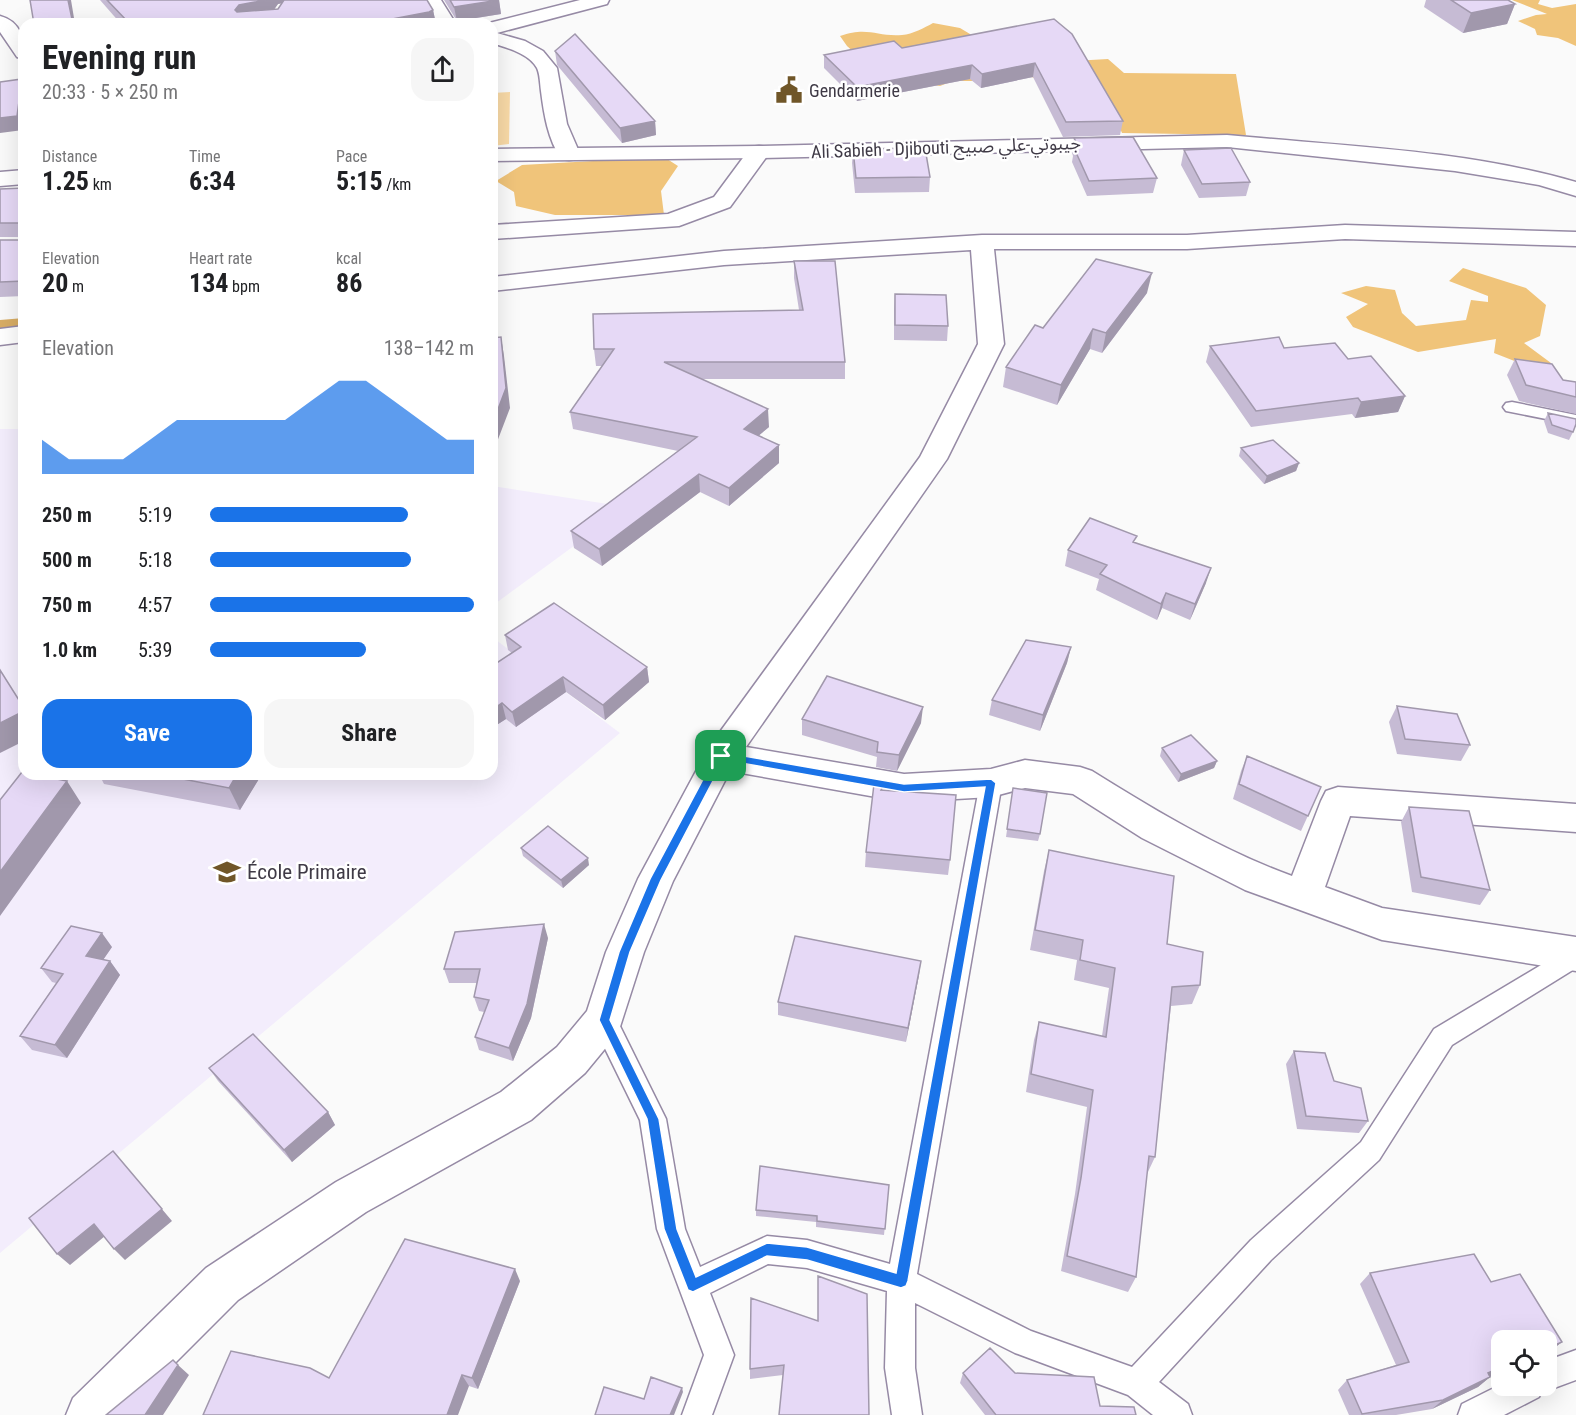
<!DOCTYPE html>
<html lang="en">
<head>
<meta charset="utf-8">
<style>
	:root { --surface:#fff; --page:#f6f6f6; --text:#202124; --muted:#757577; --accent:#1a73e8 }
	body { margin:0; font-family:"Roboto Condensed","Noto Sans Arabic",sans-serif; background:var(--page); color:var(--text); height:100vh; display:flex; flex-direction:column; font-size:22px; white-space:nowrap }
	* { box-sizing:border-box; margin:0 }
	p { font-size:20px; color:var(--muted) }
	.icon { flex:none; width:33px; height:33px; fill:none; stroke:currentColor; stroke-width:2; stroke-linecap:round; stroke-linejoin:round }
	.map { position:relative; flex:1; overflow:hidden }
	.drawer { position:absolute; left:18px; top:18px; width:480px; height:762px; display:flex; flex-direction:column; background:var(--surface); border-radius:18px; box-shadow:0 6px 24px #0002 }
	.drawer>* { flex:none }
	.fabs { position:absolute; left:1491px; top:1330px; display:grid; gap:12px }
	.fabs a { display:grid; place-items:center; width:66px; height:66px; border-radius:12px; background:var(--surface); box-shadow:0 6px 24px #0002; font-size:30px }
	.pin { position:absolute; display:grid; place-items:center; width:51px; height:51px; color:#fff; margin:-26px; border-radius:12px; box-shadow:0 3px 9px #0006 }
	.round { display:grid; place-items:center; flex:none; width:63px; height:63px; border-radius:18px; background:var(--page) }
	.overview { display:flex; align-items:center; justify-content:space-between; height:102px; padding:0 24px }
	h1 { font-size:33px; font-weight:700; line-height:45px }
	.stats { display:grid; grid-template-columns:repeat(3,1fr); gap:9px; height:102px; padding:6px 24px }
	.stats div { display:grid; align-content:center }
	.stats b { font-size:26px; font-weight:700 }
	.stats small { font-size:16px; font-weight:400 }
	.stats p { font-size:16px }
	.chart { height:168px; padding:12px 24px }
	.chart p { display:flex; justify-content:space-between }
	.chart svg { width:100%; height:108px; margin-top:6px; fill:var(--accent); opacity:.7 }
	.button { display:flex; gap:12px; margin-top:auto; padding:12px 24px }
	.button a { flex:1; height:69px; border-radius:18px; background:var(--accent); color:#fff; font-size:24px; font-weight:700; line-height:69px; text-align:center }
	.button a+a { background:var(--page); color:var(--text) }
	ul { padding:0 24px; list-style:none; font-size:20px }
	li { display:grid; grid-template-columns:96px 72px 1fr; align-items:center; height:45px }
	li i { height:15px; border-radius:8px; background:var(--accent) }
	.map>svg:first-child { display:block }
	.built { fill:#f3edfc }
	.green { fill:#f9daa7 }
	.forest { fill:#f0c47a }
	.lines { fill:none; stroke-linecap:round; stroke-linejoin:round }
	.canal { fill:#d8ad64; fill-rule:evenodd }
	.service-casing { stroke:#968aa5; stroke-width:3 }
	.minor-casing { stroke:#968aa5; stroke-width:3 }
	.secondary-casing { stroke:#968aa5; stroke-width:3 }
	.service { fill:#fff; fill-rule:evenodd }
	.minor { fill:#fff; fill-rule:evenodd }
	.secondary { fill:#fff; fill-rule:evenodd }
	.wall { fill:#c6bbd4; fill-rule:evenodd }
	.shaded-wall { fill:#a198ac }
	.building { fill:#e6d9f6; stroke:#a198ac; stroke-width:1.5 }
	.route { fill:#1a73e8; stroke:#fff; stroke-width:1.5; fill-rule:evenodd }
	.labels { text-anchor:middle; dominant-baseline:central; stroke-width:5; stroke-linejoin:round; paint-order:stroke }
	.far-poi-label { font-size:18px; fill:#3f3a46; stroke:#fff; text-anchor:start }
	.far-street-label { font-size:18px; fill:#3f3a46; stroke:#fff }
	.poi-label { font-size:21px; fill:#3f3a46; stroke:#fff; text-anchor:start }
</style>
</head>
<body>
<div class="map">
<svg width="1576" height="1415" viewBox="0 0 1576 1415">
	<rect width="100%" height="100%" fill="#fafafa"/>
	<!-- built -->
	<path class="built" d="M0 429H24V774H492V637L620 733 0 1253Z
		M492 486 627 507 492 606Z"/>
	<!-- green -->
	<path class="green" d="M510 92 509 144 492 146V93Z"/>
	<!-- forest -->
	<path class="forest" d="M1512 0H1540L1538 4 1552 8 1576 4V46L1558 38 1537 35 1535 29 1518 21 1536 15 1547 14Z
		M933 23 960 28 980 40 989 81H953L940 86 921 83 858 56 847 46 840 36C868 26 877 37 902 35 913 34 924 28 933 23Z
		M1108 59 1124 73 1236 74 1246 135 1122 133 1098 78 1051 84 1029 76 1038 63Z
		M664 157 678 166 661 191 664 215H555L516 206 514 192 496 181 522 165Z
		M1463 268 1526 288 1546 305 1540 336 1524 343 1551 363 1530 367 1494 353 1496 339 1418 352 1353 327 1346 317 1368 304 1341 293 1366 286 1395 290 1402 313 1416 326 1466 320 1471 300 1488 302V296L1449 281Z"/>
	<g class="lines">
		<!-- canal -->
		<path class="canal" d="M24 318V336L0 338V320Z"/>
		<defs>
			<path id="service" d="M1512 402 1576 415V425L1506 411 1503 407 1506 403Z
				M991 774 999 777 1002 783 917 1274 1031 1331 1132 1367 1251 1240 1361 1142 1434 1029 1576 944V968L1452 1045 1379 1160 1271 1260 1159 1382 1188 1404 1192 1415H1153L1128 1395 1015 1353 915 1303V1368L922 1415H892L885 1368 887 1291 807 1268 768 1264 710 1293 734 1355 712 1415H682L704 1355 657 1229 640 1120 591 1020 595 1012 604 1009 613 1012 666 1119 685 1229 700 1267 767 1236 807 1240 890 1264 980 783 983 777Z
				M1576 1350V1380L1546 1391 1542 1389 1539 1397 1504 1415H1458L1462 1404 1502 1384V1386H1546V1361Z"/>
			<path id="minor" d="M423 0H441L456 24H438Z
				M580 0H609L607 4 497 33 525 41 543 51 557 68 567 124 580 154 577 159 569 160 561 159C548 139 544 115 541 91 540 84 540 74 537 68 529 53 507 48 492 43V24H485Z
				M0 16C22 22 24 40 24 59L17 57 0 32Z
				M759 146 767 147 770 152 730 207 679 226 492 239V225L668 214 714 197 751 147Z
				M1345 225 1576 232V246L1345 239 1187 249H994L1004 344 947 459 746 747 904 774 991 769 1025 760 1080 767 1092 771C1156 811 1221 850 1292 876L1321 801 1326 791 1338 787 1576 804V832L1350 816 1325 887 1382 908 1576 937V971L1382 940 1245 890 1142 838 1073 794 1025 788 991 797 904 802 730 771 673 881 644 952 618 1033 585 1073 531 1120 366 1212 238 1300 123 1415H66L73 1398 206 1268 336 1182 501 1092 557 1047 587 1011 606 952 638 879 709 747 920 457 978 344 971 250 724 265 492 291V277L724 251 982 235H1187Z
				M24 326V342L0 345V329Z"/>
			<path id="secondary" d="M1227 135C1341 146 1466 150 1576 182V196L1539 185 1455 171 1227 147 759 158 492 161V149L759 146Z
				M24 170V184L0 186V172Z"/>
		</defs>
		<!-- service casing -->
		<use href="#service" class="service-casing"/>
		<!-- minor casing -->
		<use href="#minor" class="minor-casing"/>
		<!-- secondary casing -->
		<use href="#secondary" class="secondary-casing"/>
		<!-- service -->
		<use href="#service" class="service"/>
		<!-- minor -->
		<use href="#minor" class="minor"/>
		<!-- secondary -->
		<use href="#secondary" class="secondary"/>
	</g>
	<!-- wall -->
	<path class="wall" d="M100 0H427L433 10 436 24H121ZM282 3 278 9H274L278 4Z
		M444 0H499L501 14 457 21Z
		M1426 0H1508L1515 4 1507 24 1463 33 1424 7Z
		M1054 19 1123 121 1120 135 1063 137 1033 77 981 88 970 79 857 101 824 68V55L902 48Z
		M555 51 655 121 656 135 622 143 557 65Z
		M1074 138 1157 178 1153 193 1087 196 1072 162 1073 156 1072 153Z
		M853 149 930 177 929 192 855 193 852 163Z
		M1184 150 1250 182 1246 196 1199 198 1181 165Z
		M24 188V296L0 297V240H19V237H0V189Z
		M794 261 845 362V379H702L769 427 758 436 779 463 729 506 700 492 602 566 574 548 571 531 678 451 573 429 570 412 602 366H596L594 349 799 310 794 278Z
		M1147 293 1102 353 1090 349 1057 405 1003 387 1006 367 1043 328Z
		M895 294 948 326 947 341 894 340V309Z
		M1210 346 1284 348 1348 359 1405 396 1398 412 1355 418 1352 414 1251 427 1206 362Z
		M1515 359 1563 380 1576 382V414L1519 401 1507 375Z
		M1548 413 1573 432 1569 440 1548 433 1544 421Z
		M1241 448 1299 463 1296 471 1264 484 1239 456Z
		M1135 542 1206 583 1190 620 1162 608 1157 620 1096 590 1099 579 1065 566 1068 550Z
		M505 635 647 667 649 682 605 720 566 692 516 727 506 719 492 728 512 653 508 650Z
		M1071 647 1067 663 1040 731 989 715 992 700Z
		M1397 706 1470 745 1461 761 1397 754 1389 722Z
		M802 719 921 723 897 771 876 767 877 757 802 735Z
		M1162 748 1217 761 1214 768 1178 782 1160 756Z
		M1247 756 1321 787 1301 831 1233 799 1241 771Z
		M99 774H262L240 810 104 784Z
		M1013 788 1040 834 1038 841 1006 837Z
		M883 790 950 860 948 875 865 867 866 852Z
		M1409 807 1490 890 1480 905 1412 892 1401 822Z
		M521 848 589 865 563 888 523 856Z
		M1049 850 1167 944 1200 985 1192 1004 1171 1006 1155 1157 1147 1174 1136 1277 1128 1292 1061 1271 1075 1194 1087 1107 1026 1092 1034 1040 1039 1022 1102 1036 1109 988 1074 980 1077 960 1030 950 1044 871Z
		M548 938 531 1018 513 1061 479 1050 475 1037 484 1012 479 1011 474 997 477 983H449L444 969Z
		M112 947 103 960 110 961 120 975 67 1058 32 1050 20 1036 56 983 52 982 41 968Z
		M919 975 906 1042 778 1015V1002Z
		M1294 1051 1334 1081 1368 1121 1359 1133 1297 1129 1286 1064Z
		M209 1068 328 1112 335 1125 292 1162 218 1081Z
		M889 1185 884 1235 816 1227V1222L756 1216V1210Z
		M1370 1273 1491 1282 1562 1342 1549 1352 1490 1377 1478 1387 1432 1409 1396 1415H1349L1338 1390 1347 1380 1396 1365 1360 1284Z
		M818 1276 867 1294 783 1375 750 1379V1369L818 1321Z
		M520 1281 478 1389 469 1386 203 1415 329 1378Z
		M963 1373H1015L1100 1406 1136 1415H985L960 1383Z"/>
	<!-- shaded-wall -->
	<path class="shaded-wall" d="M68 0H71L75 24H73Z
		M266 0H301L278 4 271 14 243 19 235 10 239 5Z
		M499 0 501 14 457 21 454 7Z
		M1515 4 1507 24 1463 33 1471 13Z
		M433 10 436 24H366Z
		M1035 63 1033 77 981 88 982 74Z
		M972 65 970 79 857 101V87Z
		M22 79 24 85 23 130 0 133V118Z
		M655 121 656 135 622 143 620 128Z
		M1152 273 1147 293 1102 353 1106 333Z
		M1093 329 1090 349 1057 405 1061 385Z
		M501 337 504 356 510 408 492 455V425Z
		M1405 396 1398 412 1355 418 1361 402Z
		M768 409 769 427 745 447 744 429Z
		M779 445V463L729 506V488Z
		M1299 463 1296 471 1264 484 1267 476Z
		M699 474 700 492 602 566 599 549Z
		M1211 568 1206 583 1190 620 1195 604Z
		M1166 593 1162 608 1157 620 1161 604Z
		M1071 647 1067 663 1040 731 1043 715Z
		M647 667 649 682 605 720 603 705Z
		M563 677 566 692 516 727 512 712Z
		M502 703 506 719 492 728V710Z
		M923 707 921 723 897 771 899 755Z
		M24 711V741L0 753V723Z
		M1217 761 1214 768 1178 782 1181 774Z
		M237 774H262L240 810 229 788Z
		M67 781 81 803 0 916V872Z
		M588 858 589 865 563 888 561 880Z
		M544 924 548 938 531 1018 513 1061 509 1048Z
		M102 933 112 947 96 970 86 956Z
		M110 961 120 975 67 1058 55 1045Z
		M921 961 919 975 906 1042 908 1028Z
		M328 1112 335 1125 292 1162 284 1150Z
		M113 1151 172 1221 125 1260 114 1249Z
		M94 1224 105 1236 70 1265 57 1254Z
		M515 1269 520 1281 478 1389 472 1378Z
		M1562 1342 1549 1352 1546 1353V1349Z
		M178 1365 189 1375 163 1415H145Z
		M1502 1367V1372L1476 1382 1488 1373Z
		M462 1375 469 1386 458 1415H447Z
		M1490 1377 1478 1387 1432 1409 1443 1400Z
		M682 1388 683 1392 674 1415H670Z"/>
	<!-- building -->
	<path class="building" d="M30 0H68L73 24H34Z
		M107 0H266L239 5 235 10 237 12 278 9 284 0H427L433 10 429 12 366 24H140L138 23H129Z
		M450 0H499L454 7Z
		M1451 0H1508L1515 4 1471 13Z
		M1054 19 1072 34 1123 121 1066 122 1035 63 982 74 972 65 857 87 824 55 894 41 902 48Z
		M575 34 655 121 620 128 555 51Z
		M22 79 17 116 0 118V82Z
		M1133 137 1157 178 1089 181 1074 148 1079 147 1074 138Z
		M925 148 930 177 856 178 853 149Z
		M1231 148 1250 182 1202 184 1184 150Z
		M24 188V281L0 282V240H19V223H0V189Z
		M1096 259 1152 273 1106 333 1093 329 1061 385 1006 367 1035 325 1043 328Z
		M794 261H835L845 362H664L768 409 744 429 779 445 729 488 699 474 599 549 571 531 697 437 570 412 614 349H594L593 314 803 310Z
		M895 294 946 295 948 326 895 325Z
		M501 337 506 388 492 425V338Z
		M1279 337 1284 348 1335 343 1348 359 1371 356 1405 396 1361 402 1358 398 1256 411 1210 346Z
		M1515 359 1552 364 1563 380 1576 382V397L1526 385Z
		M1548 413 1576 419V424L1573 432 1552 425Z
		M1273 440 1299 463 1267 476 1241 448Z
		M1090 518 1137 536 1133 542 1211 568 1195 604 1166 593 1161 604 1100 574 1107 565 1068 550Z
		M554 603 647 667 603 705 563 677 512 712 502 703 492 710V666L521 647 505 635Z
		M1026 640 1071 647 1043 715 992 700Z
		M0 670 24 708V711L0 723Z
		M827 676 923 707 899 755 877 752 878 742 802 719Z
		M1397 706 1457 714 1470 745 1405 739Z
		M1191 735 1217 761 1181 774 1162 748Z
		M1247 756 1321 787 1308 816 1239 784Z
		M22 772H24V774H31L67 781 0 872V800Z
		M157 774H237L229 788Z
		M874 784 884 785 881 790 956 795 950 860 866 852Z
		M1013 788 1047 793 1040 834 1007 829Z
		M1409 807 1469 811 1490 890 1421 877Z
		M548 826 588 858 561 880 521 848Z
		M1049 850 1174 876 1167 944 1203 952 1200 985 1172 987 1155 1157 1149 1156 1136 1277 1067 1256 1081 1178 1093 1090 1031 1074 1039 1022 1106 1037 1115 968 1080 960 1083 940 1035 930Z
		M544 924 527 1004 509 1048 475 1037 489 1000 474 997 480 969H444L455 932Z
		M71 926 102 933 86 956 110 961 55 1045 20 1036 63 974 41 968Z
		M795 936 921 961 908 1028 778 1002Z
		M253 1034 328 1112 284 1150 209 1068Z
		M1294 1051 1325 1053 1334 1081 1361 1088 1368 1121 1306 1116Z
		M113 1151 162 1209 114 1249 94 1224 57 1254 29 1218Z
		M760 1166 889 1185 885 1229 817 1221V1216L756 1210Z
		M405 1239 515 1269 472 1378 462 1375 447 1415H203L231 1351 310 1368 329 1378Z
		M1474 1254 1491 1282 1520 1274 1562 1342 1546 1349V1341H1502V1367L1488 1373 1490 1377 1443 1400 1362 1414 1347 1380 1409 1362 1370 1273Z
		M818 1276 867 1294 869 1415H779L784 1365 750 1369 751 1298 818 1321Z
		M990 1348 1015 1373 1094 1377 1100 1406 1134 1407 1136 1415H996L963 1373Z
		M173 1360 178 1365 145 1415H106Z
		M651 1377 682 1388 670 1415H595L604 1387 644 1399Z"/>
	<!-- route -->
	<path class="route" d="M721 752 904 784 991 779 996 783 908 1281 906 1286 901 1288 807 1260 767 1256 693 1292 688 1290 664 1229 647 1119 599 1020 619 952 650 879 717 753ZM724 760 904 792 985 787 896 1273 807 1247 767 1243 696 1277 677 1229 659 1119 610 1020 630 952 661 880Z"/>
	<!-- icons -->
	<defs>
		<symbol id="civic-bare" viewBox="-9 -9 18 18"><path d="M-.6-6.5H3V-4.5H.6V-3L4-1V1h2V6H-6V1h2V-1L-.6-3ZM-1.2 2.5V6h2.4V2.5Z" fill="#705628" stroke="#fff" stroke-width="2.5" paint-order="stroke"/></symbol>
		<symbol id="school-bare" viewBox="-9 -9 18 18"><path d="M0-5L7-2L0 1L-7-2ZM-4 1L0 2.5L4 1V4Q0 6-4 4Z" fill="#705628" stroke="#fff" stroke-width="2.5" paint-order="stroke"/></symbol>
	</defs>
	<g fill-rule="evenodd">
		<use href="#civic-bare" x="770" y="71" width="38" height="38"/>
		<use href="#school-bare" x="208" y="853" width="38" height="38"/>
	</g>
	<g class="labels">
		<!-- far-poi labels -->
		<g class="far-poi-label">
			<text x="809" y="90">Gendarmerie</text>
		</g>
		<!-- far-street labels -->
		<g class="far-street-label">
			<text transform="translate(946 147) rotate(-2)">Ali Sabieh - Djibouti جيبوتي-علي صبيح</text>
		</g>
		<!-- poi labels -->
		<g class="poi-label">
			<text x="247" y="872">École Primaire</text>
		</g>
	</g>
</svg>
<div class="fabs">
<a><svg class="icon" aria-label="locate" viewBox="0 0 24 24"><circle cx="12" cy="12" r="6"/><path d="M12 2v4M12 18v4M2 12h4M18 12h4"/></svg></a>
</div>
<div class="pin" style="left:721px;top:756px;background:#1e9e55"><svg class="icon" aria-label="arrive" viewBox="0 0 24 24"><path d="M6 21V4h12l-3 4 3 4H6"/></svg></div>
<section class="drawer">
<div class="overview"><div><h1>Evening run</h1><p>20:33 · 5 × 250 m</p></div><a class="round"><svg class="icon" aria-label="share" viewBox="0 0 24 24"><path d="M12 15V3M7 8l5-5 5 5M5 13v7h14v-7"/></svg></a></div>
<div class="stats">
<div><p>Distance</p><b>1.25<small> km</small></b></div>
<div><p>Time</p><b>6:34</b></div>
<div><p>Pace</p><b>5:15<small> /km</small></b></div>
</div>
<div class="stats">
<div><p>Elevation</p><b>20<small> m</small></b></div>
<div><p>Heart rate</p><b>134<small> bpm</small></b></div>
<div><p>kcal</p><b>86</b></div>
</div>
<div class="chart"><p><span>Elevation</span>138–142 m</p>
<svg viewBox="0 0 160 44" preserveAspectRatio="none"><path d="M0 44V30L10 38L20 38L30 38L40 30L50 22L60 22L70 22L80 22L90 22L100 14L110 6L120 6L130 14L140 22L150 30L160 30V44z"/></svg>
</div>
<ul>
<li><b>250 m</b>5:19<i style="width:75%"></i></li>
<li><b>500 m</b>5:18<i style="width:76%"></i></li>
<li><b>750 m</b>4:57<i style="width:100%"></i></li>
<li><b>1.0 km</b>5:39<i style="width:59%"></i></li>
</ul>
<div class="button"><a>Save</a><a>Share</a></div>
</section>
</div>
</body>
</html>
